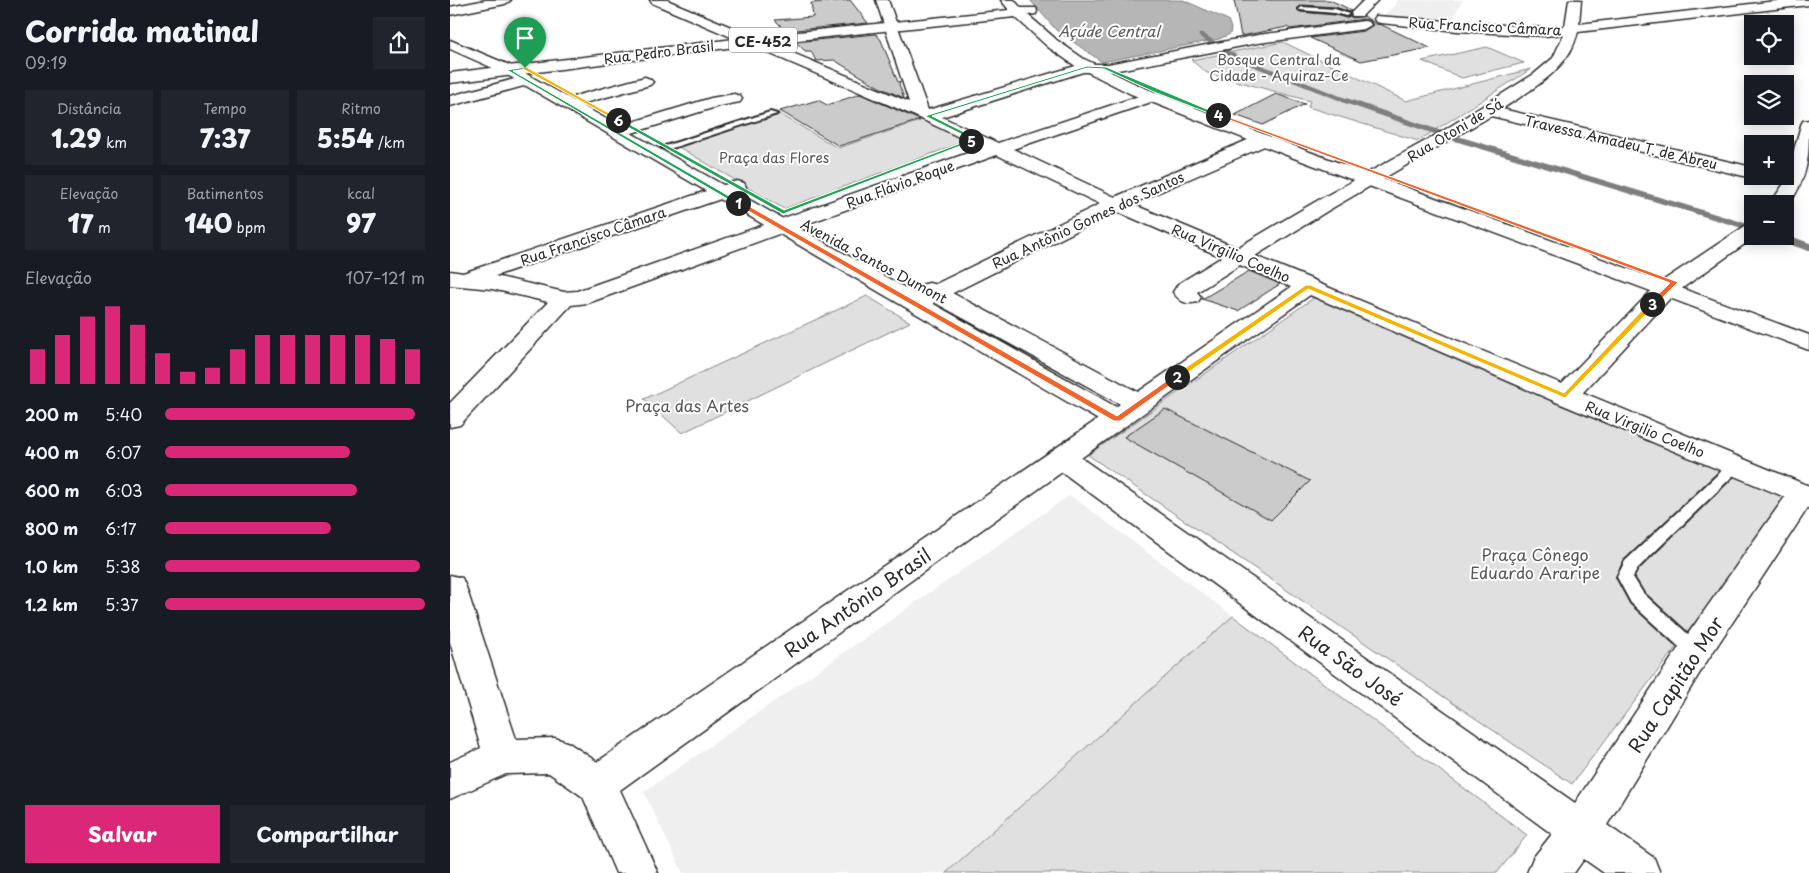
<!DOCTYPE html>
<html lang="pt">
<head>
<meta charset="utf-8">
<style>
	:root { --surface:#171b24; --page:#20242c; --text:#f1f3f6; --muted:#9ea1a6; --accent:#db2777 }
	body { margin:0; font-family:"Playpen Sans",sans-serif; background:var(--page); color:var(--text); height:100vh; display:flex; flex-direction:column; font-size:19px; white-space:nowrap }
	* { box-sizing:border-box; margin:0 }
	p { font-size:16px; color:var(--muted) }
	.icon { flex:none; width:28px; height:28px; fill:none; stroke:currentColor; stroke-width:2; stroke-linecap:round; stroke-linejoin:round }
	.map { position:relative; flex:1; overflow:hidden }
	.details { display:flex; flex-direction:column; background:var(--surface); width:450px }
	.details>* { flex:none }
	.buttons { position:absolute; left:1294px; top:15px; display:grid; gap:10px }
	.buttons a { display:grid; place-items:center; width:50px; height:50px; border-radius:0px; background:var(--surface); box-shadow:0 2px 12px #0003; font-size:25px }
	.pin { position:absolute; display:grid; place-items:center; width:42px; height:42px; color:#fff; margin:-51px -21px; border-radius:50% 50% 50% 0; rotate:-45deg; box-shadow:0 0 5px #0007 }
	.pin .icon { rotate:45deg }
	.km { position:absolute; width:25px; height:25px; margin:-12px; border-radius:50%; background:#222; color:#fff; font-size:14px; line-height:25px; text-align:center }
	.round { display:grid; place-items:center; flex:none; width:52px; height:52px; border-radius:0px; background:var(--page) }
	.head { display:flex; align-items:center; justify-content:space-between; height:85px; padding:0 25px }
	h1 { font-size:28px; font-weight:800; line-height:38px }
	.figures { display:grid; grid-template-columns:repeat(3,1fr); gap:8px; height:85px; padding:5px 25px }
	.figures div { display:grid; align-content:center; border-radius:0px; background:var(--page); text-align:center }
	.figures b { font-size:25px; font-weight:800 }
	.figures small { font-size:14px; font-weight:400 }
	.figures p { font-size:14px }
	.chart { height:140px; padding:10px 25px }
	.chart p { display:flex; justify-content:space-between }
	.chart svg { width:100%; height:90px; margin-top:5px; stroke:var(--accent); stroke-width:6 }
	.cta { display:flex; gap:10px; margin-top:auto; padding:10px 25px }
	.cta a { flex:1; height:58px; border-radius:0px; background:var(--accent); color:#fff; font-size:20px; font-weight:800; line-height:58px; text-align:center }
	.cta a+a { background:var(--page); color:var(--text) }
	ul { padding:0 25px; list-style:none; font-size:16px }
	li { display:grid; grid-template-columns:80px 60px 1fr; align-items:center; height:38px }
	li i { height:12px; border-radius:6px; background:var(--accent) }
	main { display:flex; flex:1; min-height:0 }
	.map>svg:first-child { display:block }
	.built { fill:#efefef }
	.green { fill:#e0e0e0; stroke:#868686 }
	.water { fill:#b6b6b6; stroke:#7e7e7e }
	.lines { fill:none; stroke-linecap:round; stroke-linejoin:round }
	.stream-far2 { stroke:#7e7e7e; stroke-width:4.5 }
	.stream-far1 { stroke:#7e7e7e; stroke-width:5.5 }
	.stream { stroke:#7e7e7e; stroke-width:8 }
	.building { fill:#cbcbcb; stroke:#2b2b2b }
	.service-casing { stroke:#2b2b2b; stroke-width:4 }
	.minor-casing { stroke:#2b2b2b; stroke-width:3 }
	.tertiary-casing { stroke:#2b2b2b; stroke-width:3 }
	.primary-casing { stroke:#2b2b2b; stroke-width:3 }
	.service { fill:#fff; fill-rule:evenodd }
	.minor { fill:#fff; fill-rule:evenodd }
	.tertiary { fill:#fff; fill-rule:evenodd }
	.primary { fill:#fff; fill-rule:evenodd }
	.split-1 { fill:#22a559; stroke:#fff }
	.split-2 { fill:#f0652b; stroke:#fff }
	.split-3 { fill:#f5b400; stroke:#fff }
	.split-4 { fill:#f0652b; stroke:#fff }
	.split-5 { fill:#22a559; stroke:#fff }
	.split-6 { fill:#22a559; stroke:#fff }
	.split-7 { fill:#f5b400; stroke:#fff }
	.labels { text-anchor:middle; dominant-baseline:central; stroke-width:4; stroke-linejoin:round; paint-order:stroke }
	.far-street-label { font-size:14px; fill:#2b2b2b; stroke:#fff }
	.far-park-label { font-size:14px; fill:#585858; stroke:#fff }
	.far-water-label { font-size:15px; font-style:italic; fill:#5c5c5c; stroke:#fff }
	.shield { fill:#fff; stroke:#6b6b6b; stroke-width:1 }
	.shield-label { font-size:15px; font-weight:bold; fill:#2b2b2b }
	.park-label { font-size:16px; fill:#585858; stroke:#fff }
	.near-street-label { font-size:19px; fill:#2b2b2b; stroke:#fff }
</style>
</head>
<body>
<main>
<section class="details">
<div class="head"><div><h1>Corrida matinal</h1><p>09:19</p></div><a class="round"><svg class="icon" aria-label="share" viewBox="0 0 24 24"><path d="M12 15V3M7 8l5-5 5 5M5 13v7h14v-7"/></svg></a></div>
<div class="figures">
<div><p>Distância</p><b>1.29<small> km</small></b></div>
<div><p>Tempo</p><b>7:37</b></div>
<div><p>Ritmo</p><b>5:54<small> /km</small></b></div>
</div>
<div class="figures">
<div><p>Elevação</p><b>17<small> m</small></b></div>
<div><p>Batimentos</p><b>140<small> bpm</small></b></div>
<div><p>kcal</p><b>97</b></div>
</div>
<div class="chart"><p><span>Elevação</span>107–121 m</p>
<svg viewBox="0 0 160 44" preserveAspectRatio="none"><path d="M5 44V27M15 44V20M25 44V11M35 44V6M45 44V15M55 44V29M65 44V38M75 44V36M85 44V27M95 44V20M105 44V20M115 44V20M125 44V20M135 44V20M145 44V22M155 44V27"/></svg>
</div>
<ul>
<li><b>200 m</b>5:40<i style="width:96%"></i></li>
<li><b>400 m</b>6:07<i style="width:71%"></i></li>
<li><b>600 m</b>6:03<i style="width:74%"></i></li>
<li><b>800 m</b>6:17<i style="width:64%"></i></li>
<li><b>1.0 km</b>5:38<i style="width:98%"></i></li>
<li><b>1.2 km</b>5:37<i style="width:100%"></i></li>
</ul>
<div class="cta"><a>Salvar</a><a>Compartilhar</a></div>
</section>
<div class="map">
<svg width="1359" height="873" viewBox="0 0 1359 873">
	<rect width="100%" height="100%" fill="#fff"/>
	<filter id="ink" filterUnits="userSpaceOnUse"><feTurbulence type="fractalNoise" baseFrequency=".02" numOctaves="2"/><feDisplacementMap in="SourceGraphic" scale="10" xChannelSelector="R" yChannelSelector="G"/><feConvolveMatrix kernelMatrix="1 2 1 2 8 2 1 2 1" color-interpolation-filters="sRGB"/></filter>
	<g filter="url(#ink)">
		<!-- built -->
		<path class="built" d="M947 0H1013L999 24 940 18 934 15 945 5Z
			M620 495 783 616 496 873H233L194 792Z"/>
		<!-- green -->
		<path class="green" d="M833 42 956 101 1081 69 968 141 858 107 860 101 757 73 741 60Z
			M1037 47 1074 63 1012 78 972 61Z
			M328 113 388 148 473 120 516 141 334 209 227 146Z
			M417 296 460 322 232 433 194 399Z
			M865 297 1112 398 1340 497 1122 784 638 455Z
			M783 616 1077 835 1047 873H496Z"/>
		<!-- water -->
		<path class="water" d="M580 0H733L778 20 781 28 780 34 769 39 652 62 606 30Z"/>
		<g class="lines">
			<!-- stream-far2 -->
			<path class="stream-far2" d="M751 35 785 57 897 101"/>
			<!-- stream-far1 -->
			<path class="stream-far1" d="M894 100 998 136 1302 228"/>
			<!-- stream -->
			<path class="stream" d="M1328 236 1359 247"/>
		</g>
		<!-- building -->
		<path class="building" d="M400 0 418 23 336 31 325 20 363 17 361 3Z
			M784 0H880L901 10 900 12 885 7 852 5 847 9 850 12 885 15 896 18 900 16 902 18 914 16 926 24 932 25 980 48 911 61 860 38 914 31 923 25 921 21 914 19 840 29 837 27 791 36Z
			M426 34 431 40 448 82 450 81 449 84 454 98 429 87 384 60 366 61 361 51H355L346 42Z
			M410 94 470 120 389 146 330 111 368 100 377 105Z
			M826 94 855 104 813 125 785 115Z
			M799 271 830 284 788 311 752 299Z
			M715 409 860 481 821 520 674 437Z"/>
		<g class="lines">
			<defs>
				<path id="service" d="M852 7 885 9 899 14 896 16 885 13 850 10 849 9Z
					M320 112 327 114 219 149 212 147Z
					M1285 461 1290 463 1292 466 1290 469 1187 569 1183 577 1193 593 1251 646 1254 651 1251 656 1245 658 1239 656 1181 603 1167 577 1175 561 1280 463Z"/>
				<path id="minor" d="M200 0H217L459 102 426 0H438L478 110 632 64H658L808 35 914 21 919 22 921 25 914 29 808 43 658 72H633L492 117 548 143 695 94H707L709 97 707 100 563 149 665 197 807 136 813 135 819 136 822 140 819 144 682 204 787 248 865 202 988 134 1084 74 1103 58 1114 34 1095 36 1007 31 931 23 926 22 924 19 926 16 1095 28 1115 26 1119 0H1131L1129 24 1335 0H1359V5L1128 32C1118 71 1083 88 1052 109L1302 167V176H1307L1302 178 1041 116 879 210 805 256 866 281 869 286 866 291 858 293 850 291 790 265 747 292 751 297 748 302C736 305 730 302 723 292L728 284 772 257 666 211 473 308 465 310 457 308 454 303 457 298 650 204 547 155 138 303 121 305 10 425 0 427V403L98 302 42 289 0 285V271L13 273 280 183 287 181 294 183 296 187 294 191 45 276 114 292 127 291 532 148 465 116 202 3Z
					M914 0H928L912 16H902L901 13Z
					M76 76 81 78 84 81 81 84 0 106V96Z
					M195 77 200 79 203 82 200 85 131 104 125 102 123 99 125 96Z
					M284 94 290 96 292 99 290 102 269 106 182 133 176 132 174 128 176 124 261 98Z
					M1359 120C1359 159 1359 175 1337 208L1335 209V204H1320L1335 182 1351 125 1353 121Z
					M1302 224V236H1306L1224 294 1124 402 1115 404 1106 402 1102 396 1106 390 1208 284 1295 226Z
					M667 411 677 413 680 419 677 425 631 458 1125 803 1233 641 1342 487 1352 484 1359 486V506L1257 661 1157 825 1204 858 1210 873H1154L1134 859 1124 873H1077L1083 858 1102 834 612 472 170 790 208 873H166L133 797 99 773 56 774 0 799V762L31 748 0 642V575L12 578 16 587 66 739 105 738 119 743 147 762 657 413Z"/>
				<path id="tertiary" d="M0 40 64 67 666 407 670 404 471 295 468 290 471 285 479 283 487 285 688 392 850 281 858 279 1359 486V507L1106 402 860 295 677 425 667 427 657 425 54 73 0 49Z"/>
				<path id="primary" d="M36 0H61L55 4 0 15V7Z
					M551 0H564L571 8H586L587 11 586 14 578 15 608 41 634 59 692 87 857 151 1359 335V350L844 158 681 94 624 65 598 47 565 17 301 45 0 83V73L301 37 559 10Z"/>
			</defs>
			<!-- service casing -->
			<use href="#service" class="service-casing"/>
			<!-- minor casing -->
			<use href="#minor" class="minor-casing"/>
			<!-- tertiary casing -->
			<use href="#tertiary" class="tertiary-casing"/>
			<!-- primary casing -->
			<use href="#primary" class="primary-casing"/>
			<!-- service -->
			<use href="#service" class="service"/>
			<!-- minor -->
			<use href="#minor" class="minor"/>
			<!-- tertiary -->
			<use href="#tertiary" class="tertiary"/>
			<!-- primary -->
			<use href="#primary" class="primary"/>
		</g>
	</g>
	<!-- split-1 -->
	<path class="split-1" d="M76 67V69L63 71 291 203 286 204 57 70Z"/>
	<!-- split-2 -->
	<path class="split-2" d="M286 201H290L667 416 725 375 731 377 670 421H664L286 204Z"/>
	<!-- split-3 -->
	<path class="split-3" d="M856 285H860L1114 393 1200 302 1206 304 1115 398 858 289 730 378H725V375Z"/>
	<!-- split-4 -->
	<path class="split-4" d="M766 115 770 114 1228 282 1205 305H1200V302L1220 283Z"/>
	<!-- split-5 -->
	<path class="split-5" d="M637 66 656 67 771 115 766 116 704 92 654 69 637 68 482 116 528 139 522 142 518 141 521 139 475 116Z"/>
	<!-- split-6 -->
	<path class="split-6" d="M167 119H170L334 210 519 140 523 141 333 214 167 121Z"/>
	<!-- split-7 -->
	<path class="split-7" d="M73 67H76L171 120 167 121 73 69Z"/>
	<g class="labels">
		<!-- far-street labels -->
		<g class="far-street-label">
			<text transform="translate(1035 26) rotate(3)">Rua Francisco Câmara</text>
			<text transform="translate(209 52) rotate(-7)">Rua Pedro Brasil</text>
			<text transform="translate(1005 130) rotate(-31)">Rua Otoni de Sá</text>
			<text transform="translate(1171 142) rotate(13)">Travessa Amadeu T. de Abreu</text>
			<text transform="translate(450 184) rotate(-20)">Rua Flávio Roque</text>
			<text transform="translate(638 220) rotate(-25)">Rua Antônio Gomes dos Santos</text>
			<text transform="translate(143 236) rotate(-19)">Rua Francisco Câmara</text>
			<text transform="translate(781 253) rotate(23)">Rua Virgilio Coelho</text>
			<text transform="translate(424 261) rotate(28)">Avenida Santos Dumont</text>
			<text transform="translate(1195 429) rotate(22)">Rua Virgilio Coelho</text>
		</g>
		<!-- far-park labels -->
		<g class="far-park-label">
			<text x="829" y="59">Bosque Central da<tspan x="829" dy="16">Cidade - Aquiraz-Ce</tspan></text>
			<text x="324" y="157">Praça das Flores</text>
		</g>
		<!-- far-water labels -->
		<g class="far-water-label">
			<text x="659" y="30">Açúde Central</text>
		</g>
		<!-- shield labels -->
		<rect class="shield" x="279" y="27.5" width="68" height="25" rx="4"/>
		<g class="shield-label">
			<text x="313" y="40">CE-452</text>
		</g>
		<!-- park labels -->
		<g class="park-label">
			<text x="237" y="405">Praça das Artes</text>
			<text x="1085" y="554">Praça Cônego<tspan x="1085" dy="18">Eduardo Araripe</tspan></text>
		</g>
		<!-- near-street labels -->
		<g class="near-street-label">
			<text transform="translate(407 602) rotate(-35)">Rua Antônio Brasil</text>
			<text transform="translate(901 665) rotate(36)">Rua São José</text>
			<text transform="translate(1225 684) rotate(-57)">Rua Capitão Mor</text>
		</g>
	</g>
</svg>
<div class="buttons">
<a><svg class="icon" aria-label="locate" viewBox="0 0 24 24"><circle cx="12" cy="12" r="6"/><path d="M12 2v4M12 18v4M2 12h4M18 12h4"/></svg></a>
<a><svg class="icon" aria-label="layers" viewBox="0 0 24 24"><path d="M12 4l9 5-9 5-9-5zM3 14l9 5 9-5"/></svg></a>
<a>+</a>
<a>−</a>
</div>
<div class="pin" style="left:75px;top:68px;background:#1e9e55"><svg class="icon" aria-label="arrive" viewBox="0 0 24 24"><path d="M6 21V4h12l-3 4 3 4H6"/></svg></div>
<b class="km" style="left:288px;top:203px">1</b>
<b class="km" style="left:727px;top:377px">2</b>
<b class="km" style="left:1202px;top:304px">3</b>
<b class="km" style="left:768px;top:115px">4</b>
<b class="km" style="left:521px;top:141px">5</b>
<b class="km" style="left:168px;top:120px">6</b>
</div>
</main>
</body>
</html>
